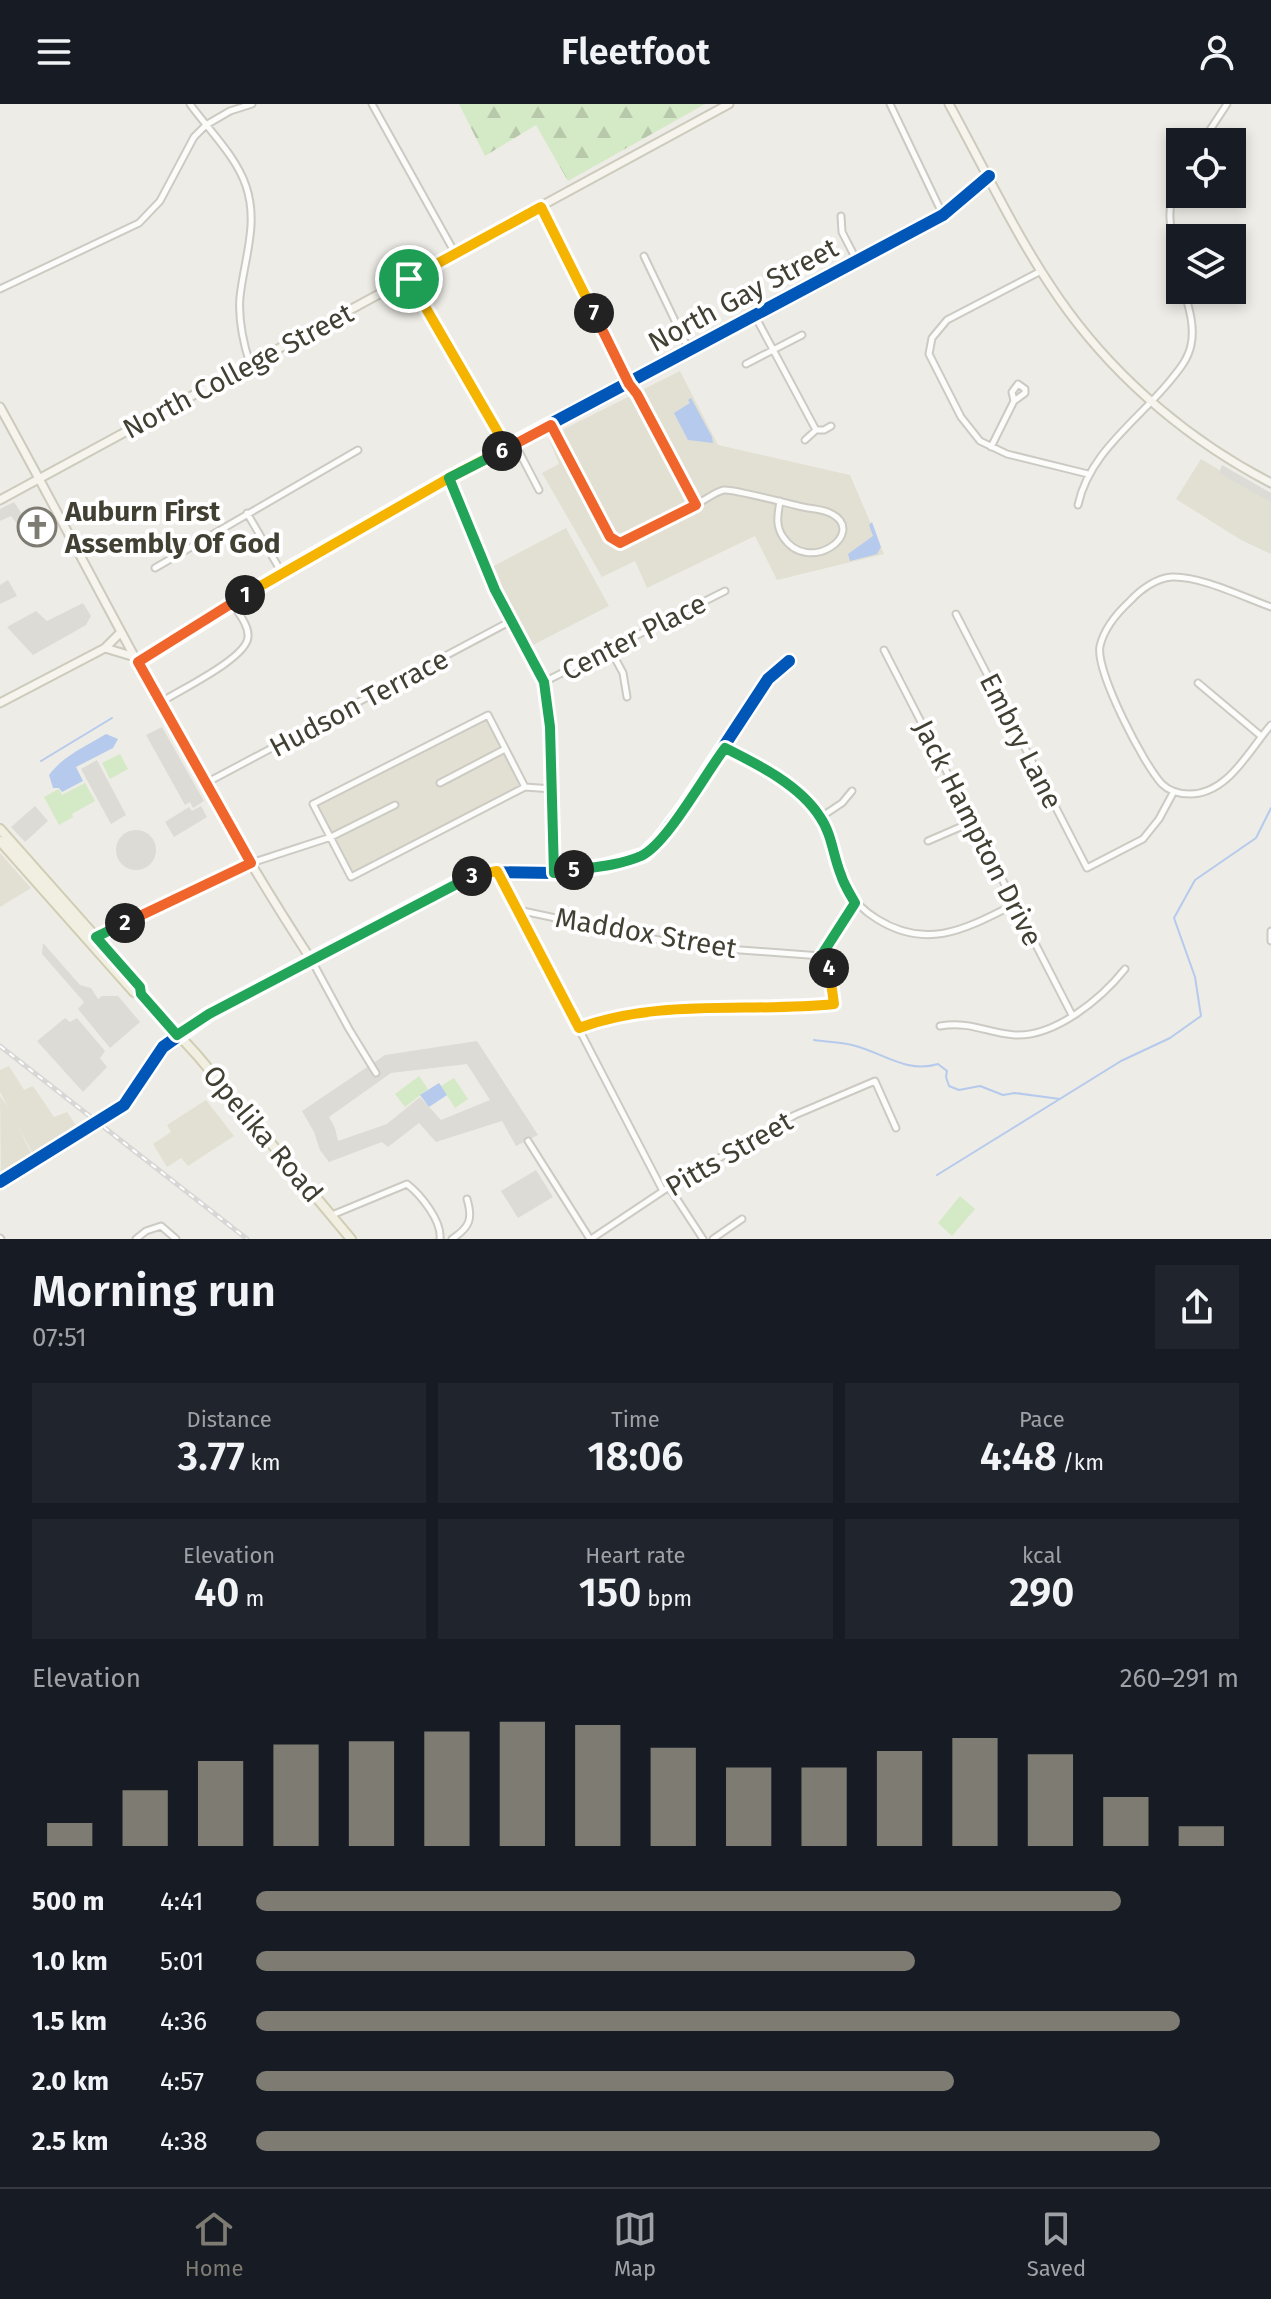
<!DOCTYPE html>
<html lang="en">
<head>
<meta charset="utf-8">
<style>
	:root { --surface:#171b24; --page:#20242c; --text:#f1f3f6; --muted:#9ea1a6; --line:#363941; --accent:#7e7c72 }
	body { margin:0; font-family:"Fira Sans",sans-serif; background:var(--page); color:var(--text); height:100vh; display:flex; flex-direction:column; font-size:30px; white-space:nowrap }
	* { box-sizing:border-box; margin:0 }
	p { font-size:26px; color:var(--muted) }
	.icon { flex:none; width:44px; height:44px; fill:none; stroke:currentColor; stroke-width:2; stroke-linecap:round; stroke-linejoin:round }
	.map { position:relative; height:1135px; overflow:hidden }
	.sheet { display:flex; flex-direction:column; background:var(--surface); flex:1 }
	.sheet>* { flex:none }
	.tools { position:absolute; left:1166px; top:24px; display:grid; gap:16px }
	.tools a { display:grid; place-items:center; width:80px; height:80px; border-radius:0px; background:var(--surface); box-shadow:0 4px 12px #0003; font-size:40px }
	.pin { position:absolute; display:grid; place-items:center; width:68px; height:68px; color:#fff; margin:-34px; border:4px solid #fff; border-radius:50%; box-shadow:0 2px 8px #0007 }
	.km { position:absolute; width:40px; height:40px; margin:-20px; border-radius:50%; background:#222; color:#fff; font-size:22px; line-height:40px; text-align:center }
	.round { display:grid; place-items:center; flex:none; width:84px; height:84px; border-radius:0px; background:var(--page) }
	.summary { display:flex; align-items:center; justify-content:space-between; height:136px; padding:0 32px }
	h1 { font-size:44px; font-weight:600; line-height:60px }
	.figures { display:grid; grid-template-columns:repeat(3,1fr); gap:12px; height:136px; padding:8px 32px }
	.figures div { display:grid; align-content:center; border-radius:0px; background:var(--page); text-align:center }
	.figures b { font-size:40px; font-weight:600 }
	.figures small { font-size:22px; font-weight:400 }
	.figures p { font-size:22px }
	.chart { height:224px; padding:16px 32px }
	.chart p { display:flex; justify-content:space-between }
	.chart svg { width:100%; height:144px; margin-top:8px; stroke:var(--accent); stroke-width:6 }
	ul { padding:0 32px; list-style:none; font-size:26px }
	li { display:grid; grid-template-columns:128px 96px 1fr; align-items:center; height:60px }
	li i { height:20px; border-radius:10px; background:var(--accent) }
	header { display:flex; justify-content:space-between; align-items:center; height:104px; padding:0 32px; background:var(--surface); font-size:36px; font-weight:600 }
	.dock { display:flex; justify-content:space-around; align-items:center; height:112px; border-top:2px solid var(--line); background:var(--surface); font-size:22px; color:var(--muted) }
	.dock a { display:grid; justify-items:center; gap:4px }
	.dock .selected { color:var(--accent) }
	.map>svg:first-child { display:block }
	.residential { fill:#e2e0d3 }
	.grass { fill:#d4e9c5 }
	.forest { fill:url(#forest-firs) }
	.parking { fill:#dddbd6; fill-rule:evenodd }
	.water { fill:#b5caec }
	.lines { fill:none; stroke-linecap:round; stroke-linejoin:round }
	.stream { stroke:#b5caec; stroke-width:2 }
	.street-casing { stroke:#cccac3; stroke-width:9 }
	.secondary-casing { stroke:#cccbbd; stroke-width:11 }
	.primary-casing { stroke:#d0cdb3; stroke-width:12 }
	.street { stroke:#fcfcfb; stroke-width:5 }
	.secondary { stroke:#f6f4ec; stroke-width:7 }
	.primary { stroke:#f0efe1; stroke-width:8 }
	.rail-casing { stroke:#d7d7d6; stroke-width:5 }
	.rail { stroke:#fff; stroke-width:2; stroke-dasharray:6; stroke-linecap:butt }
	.cycleway-casing { stroke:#fff; stroke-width:17 }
	.cycleway { stroke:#0057b8; stroke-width:12 }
	.split-1-casing { stroke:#fff; stroke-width:16 }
	.split-2-casing { stroke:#fff; stroke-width:16 }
	.split-3-casing { stroke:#fff; stroke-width:16 }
	.split-4-casing { stroke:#fff; stroke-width:16 }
	.split-5-casing { stroke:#fff; stroke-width:16 }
	.split-6-casing { stroke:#fff; stroke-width:16 }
	.split-7-casing { stroke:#fff; stroke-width:16 }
	.split-8-casing { stroke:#fff; stroke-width:16 }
	.split-1 { stroke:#f5b400; stroke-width:10 }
	.split-2 { stroke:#f0652b; stroke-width:10 }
	.split-3 { stroke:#22a559; stroke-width:10 }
	.split-4 { stroke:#f5b400; stroke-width:10 }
	.split-5 { stroke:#22a559; stroke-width:10 }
	.split-6 { stroke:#22a559; stroke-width:10 }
	.split-7 { stroke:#f0652b; stroke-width:10 }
	.split-8 { stroke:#f5b400; stroke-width:10 }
	.labels { text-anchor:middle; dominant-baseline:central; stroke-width:8; stroke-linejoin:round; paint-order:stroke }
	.street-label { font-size:28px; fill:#423f33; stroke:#fff }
	.poi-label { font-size:28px; font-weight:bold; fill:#423f33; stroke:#fff; text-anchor:start }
</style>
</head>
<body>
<header><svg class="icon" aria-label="menu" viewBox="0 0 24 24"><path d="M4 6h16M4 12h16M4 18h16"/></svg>Fleetfoot<svg class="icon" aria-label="person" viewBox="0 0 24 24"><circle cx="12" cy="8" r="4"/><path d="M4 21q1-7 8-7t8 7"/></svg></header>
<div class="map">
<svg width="1271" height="1135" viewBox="0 0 1271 1135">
	<defs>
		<pattern id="forest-firs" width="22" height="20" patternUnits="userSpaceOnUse" patternTransform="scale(2)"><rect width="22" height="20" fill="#d4e9c5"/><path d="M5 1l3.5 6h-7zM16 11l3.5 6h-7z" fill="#b7c9aa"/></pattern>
	</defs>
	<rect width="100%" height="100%" fill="#eeece6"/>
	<!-- residential -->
	<path class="residential" d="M680 267 718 341 850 371 884 450 777 476 755 432 647 484 635 457 602 473 542 369 559 360 548 333Z
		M1201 355 1271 397V450L1241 436 1176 395Z
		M566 424 609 502 531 542 490 464Z
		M488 611 525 683 351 773 313 700Z
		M0 749 31 784 0 803Z
		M9 962 24 986 33 982 54 1013 67 1008 77 1023 33 1050 17 1020 32 1051 1 1068 0 992 8 1003 0 988V966Z
		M206 996 234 1032 188 1062 181 1054 167 1063 153 1040 171 1028 167 1021Z"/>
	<!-- grass -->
	<path class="grass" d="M120 650 128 665 110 675 102 659Z
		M85 679 95 697 72 710 73 713 59 721 44 693 59 685 62 691Z
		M419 972 428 985 405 1003 395 990Z
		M454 974 468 995 455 1004 441 982Z
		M960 1092 975 1105 952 1132 938 1119Z"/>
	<!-- forest -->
	<path class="forest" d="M459 0H705L568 77 536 21 485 52Z"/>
	<!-- parking -->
	<path class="parking" d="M1222 361 1271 389V398L1219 369Z
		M14 398 29 421 21 425 11 412 0 417V405Z
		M8 476 17 492 0 500V481Z
		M83 499 91 512 86 521 33 551 7 523 36 507 47 517Z
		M162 623 204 697 193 704 190 698 185 701 146 631Z
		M97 656 126 711 111 720 81 665Z
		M35 702 48 717 25 738 11 723Z
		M201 702 207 713 174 733 165 718 189 703 192 707Z
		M116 746a20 20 0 1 1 40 0a20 20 0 1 1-40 0Z
		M43 839 80 881 91 884 98 895 102 892H118L140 918 110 944 78 905 84 898 42 850Z
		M65 914 70 918 77 914 105 947 100 954 107 963 83 988 37 937Z
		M477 937 538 1031 516 1042 502 1017 436 1038 419 1019 388 1043 382 1038 329 1058 320 1046 314 1028 302 1007 385 951ZM467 960 490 996 441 1016 420 993 387 1020 338 1037 335 1024 329 1013 391 969Z
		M536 1066 553 1093 518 1114 501 1087Z"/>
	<!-- water -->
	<path class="water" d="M691 294 712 333 713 339 688 336 674 309 690 299 688 296Z
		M872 418 881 443 877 450 850 457 848 450 873 432 869 421Z
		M106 630 118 635 113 644 76 663 83 677 62 688 59 684H53L49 671C63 652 86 642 106 630Z
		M439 979 447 991 429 1003 420 991Z"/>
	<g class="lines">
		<!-- stream -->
		<path class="stream" d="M41 657 112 614
			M814 936C827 938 840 938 852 941 882 948 906 970 938 960L947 967 946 973 949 982 959 986 980 982 1003 991 1015 989 1060 995
			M937 1071 1121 957 1170 934 1201 912 1195 873 1174 814 1195 776 1256 734 1271 704"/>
		<defs>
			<path id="street" d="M190 0C208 25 236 52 246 82 259 120 244 155 240 193 238 216 243 238 250 260
				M372 0 455 149
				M890 0 943 111
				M1202 38 1227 0
				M1180 71C1162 104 1172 133 1180 168
				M541 103 629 280 637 290 696 401
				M841 112 842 128 857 157
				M644 152 689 246
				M1041 167 947 216 932 234 929 250 961 313 980 337 1007 350 1088 370
				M409 175 507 343
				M0 185 139 119 160 97 194 33 206 21 230 7 252 0
				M755 212 816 326
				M746 260 802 231
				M1018 280 1025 285V289L1014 297 1012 288Z
				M551 321 610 433 620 439C643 434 680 409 702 397 708 394 717 387 724 386 734 385 789 400 803 403 812 405 824 405 832 410 867 429 809 472 783 433 775 421 778 410 780 397
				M805 336 816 326H824L831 322
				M515 340 539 386
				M991 343 1014 297
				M449 374 495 486 544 578 550 623 554 769
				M1078 401C1089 349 1137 317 1169 278 1178 267 1188 256 1191 241 1195 223 1189 204 1184 186
				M247 409 282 469
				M155 464 358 346
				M1271 503C1243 493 1201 472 1172 473 1156 474 1140 486 1130 497 1117 509 1104 525 1100 542 1095 567 1144 661 1162 680 1170 688 1179 690 1190 690 1228 690 1249 646 1271 621
				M956 510 1087 764 1143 735 1159 715 1173 689
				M610 545 623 569 627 593
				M884 546 1072 911
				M544 578 725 487
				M1198 579 1261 632
				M168 594C186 583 247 553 248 533 249 521 238 509 232 499
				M488 611 525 683 351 773 313 700Z
				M725 644C757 660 797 681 819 711 834 733 835 762 847 785 855 799 864 807 877 815 928 847 967 824 1015 800
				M206 679 511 517
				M440 679 505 645
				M525 683 552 685
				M821 713 842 699 852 687
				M928 737 972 718
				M497 767 663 1087
				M518 806 687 842 821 852 830 866 834 900C750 909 659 895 579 924
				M1271 827V837
				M97 833 222 772 251 759 331 733 395 701
				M821 852 855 799
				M312 857 349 925 376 969
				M940 922C972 917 986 929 1015 931 1055 933 1101 895 1125 865
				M528 1037 590 1135
				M0 1078 124 1001 163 943 209 910 460 777 483 768 554 769 605 762 644 751 659 736 686 700 768 575 789 557
				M669 1083 703 1135
				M332 1111 407 1080C421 1091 442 1117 440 1135
				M0 1134 1 1135
				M136 1135 146 1127 161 1122 176 1135
				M452 1135C470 1123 473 1115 467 1095
				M591 1135 675 1079 795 1011 875 977 896 1024
				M713 1135 742 1115"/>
			<path id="secondary" d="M949 0C987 69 1021 143 1068 207 1121 279 1192 338 1271 379
				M0 303C102 488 196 680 312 857
				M0 396 729 0
				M105 544 135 553
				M138 558 282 469 449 374 943 111 989 72
				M0 599 105 544 121 528"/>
			<path id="primary" d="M0 725 140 883 141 890
				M0 737 134 888 141 890 197 951 351 1135"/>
		</defs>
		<!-- street casing -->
		<use href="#street" class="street-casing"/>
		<!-- secondary casing -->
		<use href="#secondary" class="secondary-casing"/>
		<!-- primary casing -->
		<use href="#primary" class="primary-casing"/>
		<!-- street -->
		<use href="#street" class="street"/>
		<!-- secondary -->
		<use href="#secondary" class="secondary"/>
		<!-- primary -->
		<use href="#primary" class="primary"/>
		<defs>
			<path id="rail" d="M0 942 247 1135"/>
		</defs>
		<!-- rail casing -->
		<use href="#rail" class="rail-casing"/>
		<!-- rail -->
		<use href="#rail" class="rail"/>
		<defs>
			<path id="cycleway" d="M138 558 282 469 449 374 943 111 989 72
				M0 1078 124 1001 163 943 209 910 460 777 483 768 554 769 605 762 644 751 659 736 686 700 768 575 789 557"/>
		</defs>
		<!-- cycleway casing -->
		<use href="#cycleway" class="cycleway-casing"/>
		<!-- cycleway -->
		<use href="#cycleway" class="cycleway"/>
	</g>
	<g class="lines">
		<defs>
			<path id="split-1" d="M245 491 449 374 507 344 409 175"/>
			<path id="split-2" d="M125 819 251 759 138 558 245 491"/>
			<path id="split-3" d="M125 819 96 833 140 883 141 890 177 931 209 910 472 772"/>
			<path id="split-4" d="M472 772 497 767 579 924C659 894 750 909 834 900L829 864"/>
			<path id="split-5" d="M574 766C597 763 620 761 641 752 667 740 705 670 725 644 757 660 800 681 820 713 832 730 833 752 841 771 844 781 850 790 855 799L821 852 829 864"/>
			<path id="split-6" d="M502 347 449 374 495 486 544 578 550 623 554 769 574 766"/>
			<path id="split-7" d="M502 347 551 321 610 433 620 439 696 401 637 290 629 280 594 209"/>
			<path id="split-8" d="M409 175 541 103 594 209"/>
		</defs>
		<!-- split-1 casing -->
		<use href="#split-1" class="split-1-casing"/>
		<!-- split-2 casing -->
		<use href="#split-2" class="split-2-casing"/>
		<!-- split-3 casing -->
		<use href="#split-3" class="split-3-casing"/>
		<!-- split-4 casing -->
		<use href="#split-4" class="split-4-casing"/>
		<!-- split-5 casing -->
		<use href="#split-5" class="split-5-casing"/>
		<!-- split-6 casing -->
		<use href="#split-6" class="split-6-casing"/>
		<!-- split-7 casing -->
		<use href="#split-7" class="split-7-casing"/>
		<!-- split-8 casing -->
		<use href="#split-8" class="split-8-casing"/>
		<!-- split-1 -->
		<use href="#split-1" class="split-1"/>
		<!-- split-2 -->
		<use href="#split-2" class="split-2"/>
		<!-- split-3 -->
		<use href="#split-3" class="split-3"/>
		<!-- split-4 -->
		<use href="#split-4" class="split-4"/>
		<!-- split-5 -->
		<use href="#split-5" class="split-5"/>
		<!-- split-6 -->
		<use href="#split-6" class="split-6"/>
		<!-- split-7 -->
		<use href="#split-7" class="split-7"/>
		<!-- split-8 -->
		<use href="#split-8" class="split-8"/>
	</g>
	<!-- icons -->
	<defs>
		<symbol id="church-ring" viewBox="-11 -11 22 22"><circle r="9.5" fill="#fff" stroke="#7e7c72" stroke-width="1.5"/><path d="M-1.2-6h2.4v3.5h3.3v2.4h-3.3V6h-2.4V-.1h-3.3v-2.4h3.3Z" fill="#7e7c72"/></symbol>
	</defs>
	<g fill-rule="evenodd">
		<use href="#church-ring" x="15" y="401" width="44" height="44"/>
	</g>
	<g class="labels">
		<!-- street labels -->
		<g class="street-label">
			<text transform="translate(743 191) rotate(-28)">North Gay Street</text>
			<text transform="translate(238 267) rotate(-28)">North College Street</text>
			<text transform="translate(634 533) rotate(-27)">Center Place</text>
			<text transform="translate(359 599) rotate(-28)">Hudson Terrace</text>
			<text transform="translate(1021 637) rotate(63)">Embry Lane</text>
			<text transform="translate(978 729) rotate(63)">Jack Hampton Drive</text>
			<text transform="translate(646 829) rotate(10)">Maddox Street</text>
			<text transform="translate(263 1030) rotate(50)">Opelika Road</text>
			<text transform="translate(729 1050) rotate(-30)">Pitts Street</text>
		</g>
		<!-- poi labels -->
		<g class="poi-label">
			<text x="65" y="407">Auburn First<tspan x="65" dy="32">Assembly Of God</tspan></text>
		</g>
	</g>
</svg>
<div class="tools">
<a><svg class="icon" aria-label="locate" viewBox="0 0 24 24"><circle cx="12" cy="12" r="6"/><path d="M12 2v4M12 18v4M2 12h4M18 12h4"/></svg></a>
<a><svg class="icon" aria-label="layers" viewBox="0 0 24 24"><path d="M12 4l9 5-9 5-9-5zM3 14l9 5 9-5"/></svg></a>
</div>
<div class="pin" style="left:409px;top:175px;background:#1e9e55"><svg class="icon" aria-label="arrive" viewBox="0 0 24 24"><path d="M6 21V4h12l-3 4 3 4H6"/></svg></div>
<b class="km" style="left:245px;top:491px">1</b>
<b class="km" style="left:125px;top:819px">2</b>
<b class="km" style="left:472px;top:772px">3</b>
<b class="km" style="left:829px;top:864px">4</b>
<b class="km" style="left:574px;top:766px">5</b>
<b class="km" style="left:502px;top:347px">6</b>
<b class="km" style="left:594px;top:209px">7</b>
</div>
<section class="sheet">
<div class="summary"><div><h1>Morning run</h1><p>07:51</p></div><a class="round"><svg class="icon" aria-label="share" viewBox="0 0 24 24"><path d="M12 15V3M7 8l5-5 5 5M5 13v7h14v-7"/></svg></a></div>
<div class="figures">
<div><p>Distance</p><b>3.77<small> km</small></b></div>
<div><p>Time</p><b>18:06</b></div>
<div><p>Pace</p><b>4:48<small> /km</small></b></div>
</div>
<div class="figures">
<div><p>Elevation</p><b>40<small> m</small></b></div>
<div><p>Heart rate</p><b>150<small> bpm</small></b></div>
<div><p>kcal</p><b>290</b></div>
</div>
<div class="chart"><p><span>Elevation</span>260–291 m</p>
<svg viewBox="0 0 160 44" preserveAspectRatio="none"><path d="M5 44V37M15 44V27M25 44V18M35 44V13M45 44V12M55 44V9M65 44V6M75 44V7M85 44V14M95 44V20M105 44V20M115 44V15M125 44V11M135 44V16M145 44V29M155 44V38"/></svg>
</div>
<ul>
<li><b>500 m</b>4:41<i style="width:88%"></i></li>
<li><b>1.0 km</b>5:01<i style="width:67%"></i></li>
<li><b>1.5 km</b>4:36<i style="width:94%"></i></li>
<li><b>2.0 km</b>4:57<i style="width:71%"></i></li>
<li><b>2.5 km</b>4:38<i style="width:92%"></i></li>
</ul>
</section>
<nav class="dock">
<a class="selected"><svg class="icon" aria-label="home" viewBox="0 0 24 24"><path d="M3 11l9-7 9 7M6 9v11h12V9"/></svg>Home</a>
<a><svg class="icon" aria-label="map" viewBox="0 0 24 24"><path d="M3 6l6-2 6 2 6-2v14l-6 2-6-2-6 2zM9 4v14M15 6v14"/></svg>Map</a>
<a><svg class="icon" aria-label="saved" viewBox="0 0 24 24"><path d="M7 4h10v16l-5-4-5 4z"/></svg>Saved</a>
</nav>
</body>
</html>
